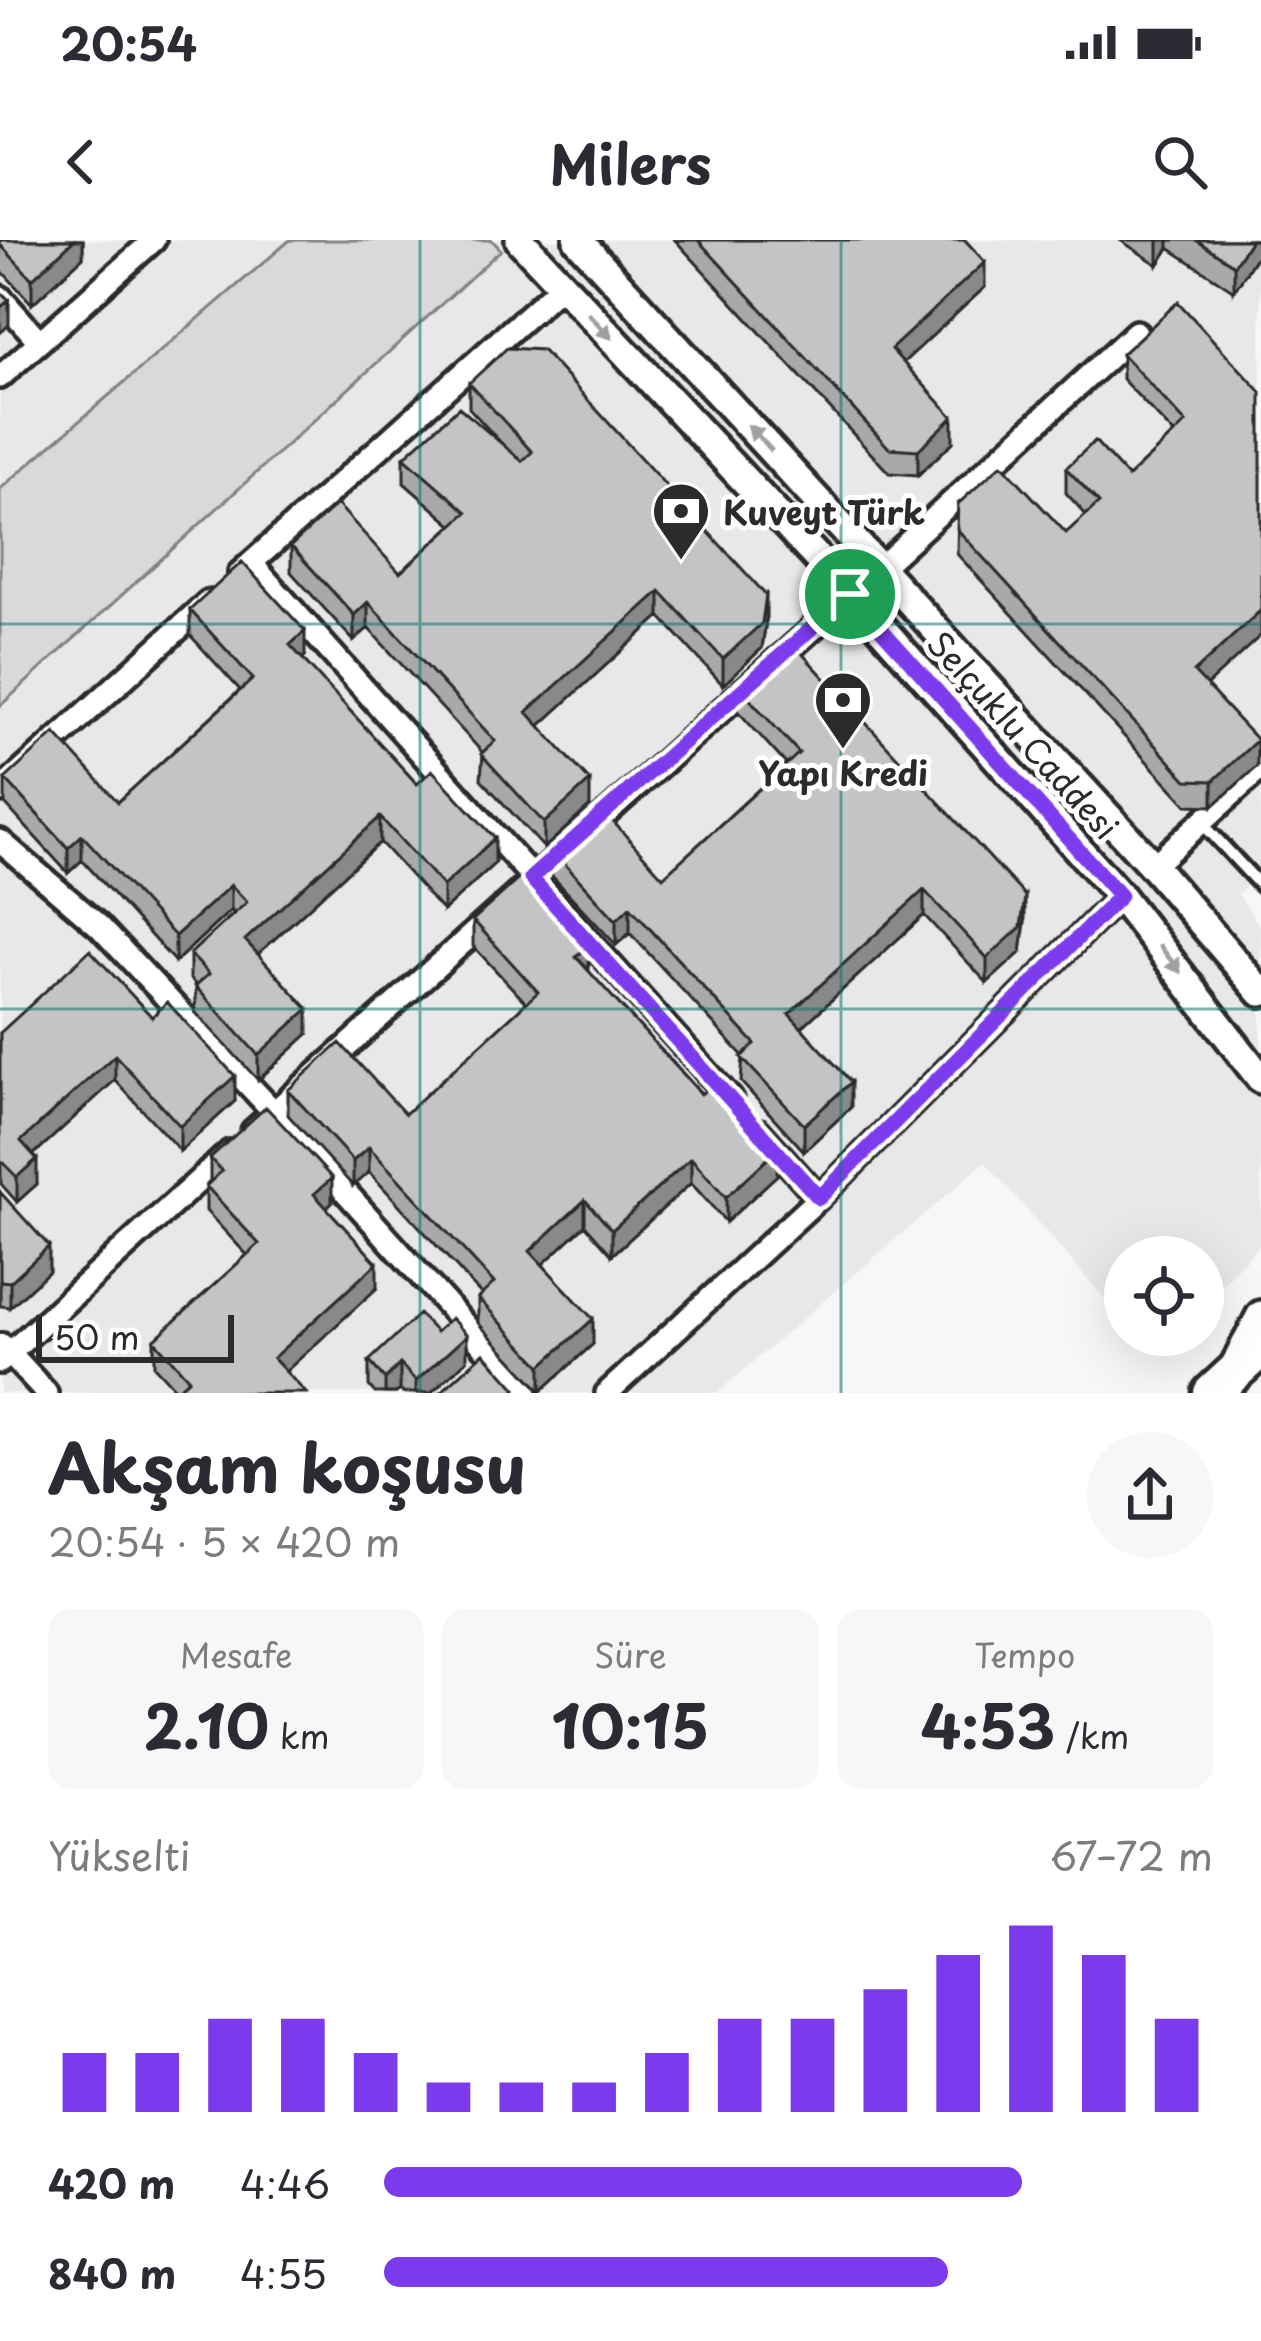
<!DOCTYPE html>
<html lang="tr">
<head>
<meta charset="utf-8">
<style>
	:root { --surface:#fff; --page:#f7f7f7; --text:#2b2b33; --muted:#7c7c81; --accent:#7c3aed }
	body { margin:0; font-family:"Playpen Sans",sans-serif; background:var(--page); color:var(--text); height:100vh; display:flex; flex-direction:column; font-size:45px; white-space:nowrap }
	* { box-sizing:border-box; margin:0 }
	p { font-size:39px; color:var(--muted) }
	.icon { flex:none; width:66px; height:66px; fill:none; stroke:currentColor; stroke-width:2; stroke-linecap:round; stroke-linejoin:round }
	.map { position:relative; height:1153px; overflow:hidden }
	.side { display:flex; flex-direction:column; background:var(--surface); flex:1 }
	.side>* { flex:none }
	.buttons { position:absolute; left:1104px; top:996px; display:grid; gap:24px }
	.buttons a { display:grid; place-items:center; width:120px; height:120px; border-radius:50%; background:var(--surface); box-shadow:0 12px 48px #0002; font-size:60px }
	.scale { position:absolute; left:36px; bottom:30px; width:198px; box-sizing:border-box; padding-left:12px; border:6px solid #2b2b2b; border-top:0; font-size:33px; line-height:42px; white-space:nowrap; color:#2b2b2b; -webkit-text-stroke:9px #fff; paint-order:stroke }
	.pin { position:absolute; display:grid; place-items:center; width:102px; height:102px; color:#fff; margin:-51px; border:6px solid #fff; border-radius:50%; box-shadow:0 3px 12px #0007 }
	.round { display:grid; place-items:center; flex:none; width:126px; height:126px; border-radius:63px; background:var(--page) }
	.overview { display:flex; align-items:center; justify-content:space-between; height:204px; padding:0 48px }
	h1 { font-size:66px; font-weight:700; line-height:90px }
	.figures { display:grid; grid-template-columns:repeat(3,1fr); gap:18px; height:204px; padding:12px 48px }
	.figures div { display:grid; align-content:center; border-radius:24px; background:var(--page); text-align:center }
	.figures b { font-size:60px; font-weight:700 }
	.figures small { font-size:33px; font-weight:400 }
	.figures p { font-size:33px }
	.chart { height:336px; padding:24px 48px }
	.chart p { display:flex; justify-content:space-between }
	.chart svg { width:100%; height:216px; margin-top:12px; stroke:var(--accent); stroke-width:6 }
	ul { padding:0 48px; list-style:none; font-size:39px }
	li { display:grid; grid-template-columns:192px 144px 1fr; align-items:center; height:90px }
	li i { height:30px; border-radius:15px; background:var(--accent) }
	.status { display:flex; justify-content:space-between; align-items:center; height:84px; padding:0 60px; background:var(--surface); direction:ltr }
	.status svg { height:33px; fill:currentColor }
	header { display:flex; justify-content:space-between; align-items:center; height:156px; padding:0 48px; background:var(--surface); font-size:54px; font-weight:700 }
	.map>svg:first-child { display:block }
	.built { fill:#e8e8e8 }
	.green { fill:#d9d9d9; stroke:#828282; stroke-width:3 }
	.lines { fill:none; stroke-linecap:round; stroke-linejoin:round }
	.service-casing { stroke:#2b2b2b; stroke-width:20 }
	.minor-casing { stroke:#2b2b2b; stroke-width:30 }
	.tertiary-casing { stroke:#2b2b2b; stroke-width:36 }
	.trunk-casing { stroke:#2b2b2b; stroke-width:45 }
	.service { stroke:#fff; stroke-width:10 }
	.minor { stroke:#fff; stroke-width:21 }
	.tertiary { stroke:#fff; stroke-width:27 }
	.trunk { stroke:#fff; stroke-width:36 }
	.wall { fill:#a9a9a9; stroke:#2b2b2b; stroke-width:3 }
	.shaded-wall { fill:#898989; stroke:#2b2b2b; stroke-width:3 }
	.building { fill:#c4c4c4; stroke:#2b2b2b; stroke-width:3 }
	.oneway { fill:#a0a0a0 }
	.route-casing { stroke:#fff; stroke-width:24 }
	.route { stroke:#7c3aed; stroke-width:15 }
	.grid { fill:none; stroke:#0f766e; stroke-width:3; stroke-opacity:0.55 }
	.labels { text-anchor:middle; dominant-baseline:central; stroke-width:10; stroke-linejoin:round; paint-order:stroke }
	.poi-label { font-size:33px; font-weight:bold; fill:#2b2b2b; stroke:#fff; text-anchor:start }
	.street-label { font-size:33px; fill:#2b2b2b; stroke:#fff }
</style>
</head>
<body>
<div class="status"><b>20:54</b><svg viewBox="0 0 49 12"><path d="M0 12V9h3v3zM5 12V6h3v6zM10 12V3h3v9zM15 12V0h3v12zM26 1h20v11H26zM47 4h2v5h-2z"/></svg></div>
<header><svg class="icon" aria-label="back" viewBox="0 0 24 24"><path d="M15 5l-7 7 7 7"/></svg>Milers<svg class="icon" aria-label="search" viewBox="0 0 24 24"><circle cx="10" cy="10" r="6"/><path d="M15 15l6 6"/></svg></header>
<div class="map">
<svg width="1261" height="1153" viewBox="0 0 1261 1153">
	<rect width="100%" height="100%" fill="#f7f7f7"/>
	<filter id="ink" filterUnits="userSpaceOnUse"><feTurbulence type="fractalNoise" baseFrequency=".00833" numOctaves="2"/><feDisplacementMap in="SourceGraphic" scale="24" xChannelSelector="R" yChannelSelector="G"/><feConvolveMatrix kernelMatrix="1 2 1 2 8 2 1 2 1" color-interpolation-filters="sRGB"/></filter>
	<g filter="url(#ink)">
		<!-- built -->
		<path class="built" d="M0 0H1261V634L1238 654 1261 688V1003L1203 1065V1017H1125V1082L985 922 717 1153H0Z"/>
		<!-- green -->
		<path class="green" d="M290 0H492L501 10 0 466V249Z"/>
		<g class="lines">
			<defs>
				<path id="service" d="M1202 583 1261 646"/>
				<path id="minor" d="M0 57 39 101
					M0 137 154 0
					M251 323 731 859
					M880 328 1136 92
					M240 333 562 45
					M0 551 208 362
					M0 601 99 686 274 872 526 1153
					M1153 626 1261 528
					M253 891 851 354
					M759 891 819 958
					M2 1105 46 1153
					M0 1122 230 912
					M607 1153 819 958 1120 656"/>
				<path id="tertiary" d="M520 0 851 354 1120 656 1261 839
					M578 0 1153 626 1261 752
					M1235 1125 1261 1075"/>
				<path id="trunk" d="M1212 1153 1261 1108"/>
			</defs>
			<!-- service casing -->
			<use href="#service" class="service-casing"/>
			<!-- minor casing -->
			<use href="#minor" class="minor-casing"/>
			<!-- tertiary casing -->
			<use href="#tertiary" class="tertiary-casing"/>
			<!-- trunk casing -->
			<use href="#trunk" class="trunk-casing"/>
			<!-- service -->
			<use href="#service" class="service"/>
			<!-- minor -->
			<use href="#minor" class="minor"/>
			<!-- tertiary -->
			<use href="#tertiary" class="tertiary"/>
			<!-- trunk -->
			<use href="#trunk" class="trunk"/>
		</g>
		<!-- wall -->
		<path class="wall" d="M0 0H83V17L32 64 0 29Z
			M675 0H965L985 47 903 122 953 202 918 235 889 233Z
			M1120 0H1258V14L1234 51 1169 8 1158 25Z
			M1178 62 1206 445 1257 526 1213 566 1187 565 957 314 958 264 1066 293 1086 275 1066 253V228L1128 237 1174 194 1122 139V114Z
			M469 143 766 380 762 408 723 445 660 376 539 486 590 566 544 608 481 539 483 513 368 388 354 401 291 332V306L400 333 452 285 404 243V217L503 205 469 168Z
			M190 370 305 416 302 419 417 544 495 623 443 671 380 602 258 714 308 794 258 840 195 772 196 745 190 739V714L234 673 231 670 175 722 82 620 68 633 5 564V539L118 562 240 450 190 395Z
			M734 442 1025 681 1021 712 987 743 924 675 802 787 851 867 804 911 741 842 743 816 630 693 616 705 551 635V609L663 637 786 524 734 467Z
			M473 680 588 731 777 935 726 982 691 943 612 1015 585 985 543 1024 593 1104 541 1151 478 1083V1058L482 1055 369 932 353 946 288 875V850L405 874 526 763 473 706Z
			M152 777 235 861 180 911 115 840 33 915 37 944 17 962 1 944 0 793Z
			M210 918 332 963 326 968 377 1048 176 1150 154 1126V1100L247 1015 206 971V946L210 941Z
			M0 952 49 1031 10 1067 0 1066Z
			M436 1092 467 1120 431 1153H403L400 1150 396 1153H375L369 1146V1121Z"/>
		<!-- shaded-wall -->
		<path class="shaded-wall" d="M74 0H83V17L32 64V39Z
			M1158 0H1169V8L1158 25Z
			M1251 0H1258V14L1234 51V25Z
			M985 22V47L891 134V109Z
			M9 60V85L0 93V68Z
			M953 177V202L918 235V210Z
			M660 351V376L527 497V472Z
			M766 355V380L762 408 723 445V419Z
			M368 362V388L354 401V375Z
			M1261 370V395L1194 457V432Z
			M305 391V416L290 430V405Z
			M1257 500V526L1213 566V541Z
			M590 541V566L544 608V583Z
			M380 577V602L245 726V700Z
			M82 595V620L68 633V608Z
			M495 598V623L443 671V646Z
			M231 645V670L175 722V696Z
			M924 650V675L789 799V774Z
			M1025 656V681L1021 712 987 743V718Z
			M630 667V693L616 705V680Z
			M589 705V730L576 717Z
			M308 769V794L258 840V815Z
			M115 815V840L21 926V901Z
			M235 836V861L180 911V886Z
			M851 842V867L804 911V885Z
			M369 907V932L353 946V921Z
			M777 910V935L726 982V957Z
			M691 918V943L612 1015V990Z
			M37 919V944L17 962V937Z
			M332 938V963L314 979V954Z
			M585 960V985L530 1036V1011Z
			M49 1006V1031L10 1067V1042Z
			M377 1023V1048L273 1143V1118Z
			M593 1079V1104L541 1151V1126Z
			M467 1095V1120L431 1153H416V1141Z
			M400 1124V1150L396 1153H385V1139Z"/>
		<!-- building -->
		<path class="building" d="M0 0H74L32 39 0 4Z
			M698 0H965L985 22 891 109 953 177 918 210 889 208Z
			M1196 0H1251L1234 25Z
			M0 51 9 60 0 68Z
			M1178 62 1261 152V370L1194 432 1257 500 1213 541 1187 540 957 289 958 264 1002 224 1066 293 1099 263 1066 228 1095 201 1128 237 1186 183 1122 114Z
			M507 108 542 110 766 355 762 383 723 419 660 351 527 472 590 541 544 583 481 514 495 501 368 362 354 375 291 306 337 264 400 333 467 272 404 217 459 167 522 221 532 212 469 143Z
			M242 322 305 391 290 405 417 544 432 530 495 598 443 646 380 577 245 700 308 769 258 815 195 746 209 734 190 714 247 662 231 645 175 696 82 595 68 608 5 539 55 493 118 562 253 439 190 370Z
			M771 407 797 408 1025 656 1021 687 987 718 924 650 789 774 851 842 804 885 741 817 755 804 630 667 616 680 551 609 599 566 663 637 799 513 734 442Z
			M524 634 589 705 576 717 701 854 715 842 777 910 726 957 691 918 612 990 585 960 530 1011 593 1079 541 1126 478 1058 494 1043 369 907 353 921 288 850 340 803 405 874 538 752 473 680Z
			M90 710 152 777 167 762 235 836 180 886 115 815 21 901 37 919 17 937 0 920V793Z
			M266 867 332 938 314 954 377 1023 273 1118 306 1153H173L189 1139 154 1100 259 1004 206 946 222 931 210 918Z
			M0 952 49 1006 10 1042 0 1041Z
			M419 1074 436 1092 451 1078 467 1095 416 1141 400 1124 385 1139 369 1121Z
			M484 1113 516 1149 512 1153H440Z"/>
		<!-- one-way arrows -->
		<defs><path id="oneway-solid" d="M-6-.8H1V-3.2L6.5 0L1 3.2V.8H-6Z" transform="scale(3)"/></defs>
		<g class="oneway">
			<use href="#oneway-solid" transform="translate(600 86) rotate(47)"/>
			<use href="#oneway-solid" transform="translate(760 198) rotate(-133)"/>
			<use href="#oneway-solid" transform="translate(1170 719) rotate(52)"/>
		</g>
	</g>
	<g class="lines" filter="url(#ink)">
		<defs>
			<path id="route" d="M850 354 1120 656 819 958 531 638Z"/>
		</defs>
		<!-- route casing -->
		<use href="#route" class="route-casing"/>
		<!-- route -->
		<use href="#route" class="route"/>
	</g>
	<!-- grid -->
	<path class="grid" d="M420 0V1153M841 0V1153M0 384H1261M0 769H1261"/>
	<!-- icons -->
	<defs>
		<symbol id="bank-pin" viewBox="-11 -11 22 30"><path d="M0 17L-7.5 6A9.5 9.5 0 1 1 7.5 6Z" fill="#2b2b2b" stroke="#fff"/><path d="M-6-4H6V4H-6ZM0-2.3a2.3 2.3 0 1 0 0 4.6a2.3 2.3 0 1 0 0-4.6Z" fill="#fff"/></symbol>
	</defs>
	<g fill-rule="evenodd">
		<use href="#bank-pin" x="648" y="238" width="66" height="90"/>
		<use href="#bank-pin" x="810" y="427" width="66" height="90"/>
	</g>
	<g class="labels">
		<!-- poi labels -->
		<g class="poi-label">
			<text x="723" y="271">Kuveyt Türk</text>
			<text x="843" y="532" text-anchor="middle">Yapı Kredi</text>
		</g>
		<!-- street labels -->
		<g class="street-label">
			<text transform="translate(1024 494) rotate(48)">Selçuklu Caddesi</text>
		</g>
	</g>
</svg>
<div class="buttons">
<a><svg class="icon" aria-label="locate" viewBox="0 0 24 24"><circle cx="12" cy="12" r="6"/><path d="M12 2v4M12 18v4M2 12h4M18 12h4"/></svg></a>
</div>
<div class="scale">50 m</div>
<div class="pin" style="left:850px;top:354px;background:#1e9e55"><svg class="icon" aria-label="arrive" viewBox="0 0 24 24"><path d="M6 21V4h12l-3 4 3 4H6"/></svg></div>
</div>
<section class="side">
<div class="overview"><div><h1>Akşam koşusu</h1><p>20:54 · 5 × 420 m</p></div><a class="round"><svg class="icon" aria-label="share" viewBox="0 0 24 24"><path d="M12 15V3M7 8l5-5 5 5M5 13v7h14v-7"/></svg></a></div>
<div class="figures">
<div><p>Mesafe</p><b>2.10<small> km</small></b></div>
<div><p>Süre</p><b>10:15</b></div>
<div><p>Tempo</p><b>4:53<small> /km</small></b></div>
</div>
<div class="chart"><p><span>Yükselti</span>67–72 m</p>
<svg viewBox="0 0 160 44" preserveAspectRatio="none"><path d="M5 44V32M15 44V32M25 44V25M35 44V25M45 44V32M55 44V38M65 44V38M75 44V38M85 44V32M95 44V25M105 44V25M115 44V19M125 44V12M135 44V6M145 44V12M155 44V25"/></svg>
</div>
<ul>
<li><b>420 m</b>4:46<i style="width:77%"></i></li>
<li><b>840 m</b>4:55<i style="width:68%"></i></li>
</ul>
</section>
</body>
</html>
